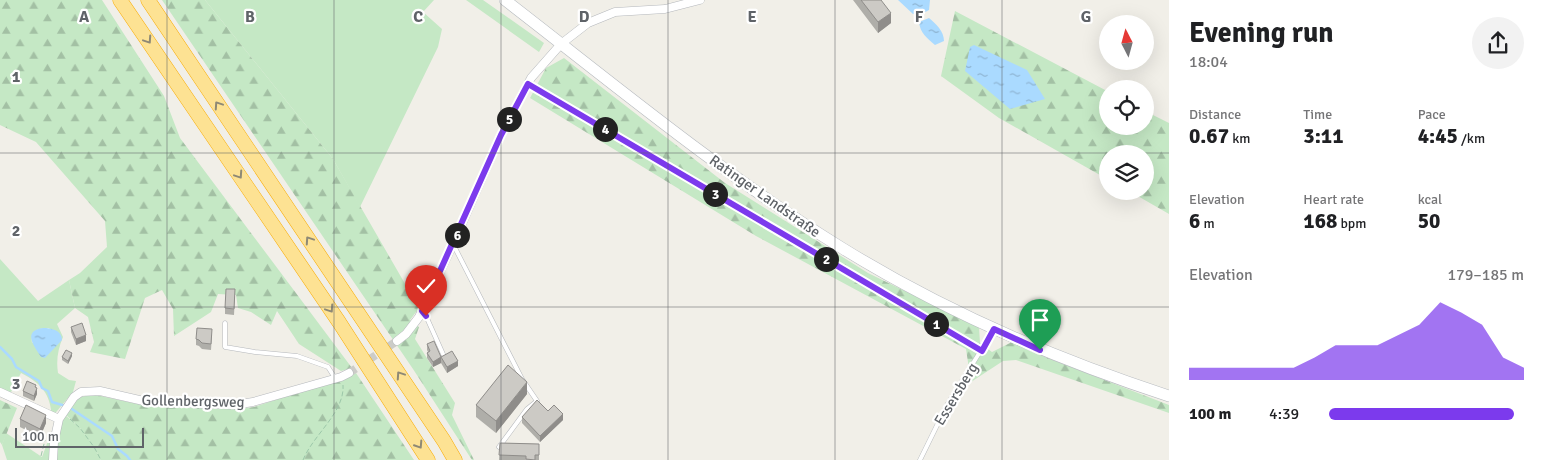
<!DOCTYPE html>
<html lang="en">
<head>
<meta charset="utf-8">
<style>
	:root { --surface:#fff; --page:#f2f2f2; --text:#202124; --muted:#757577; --accent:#7c3aed }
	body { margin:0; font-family:Signika,sans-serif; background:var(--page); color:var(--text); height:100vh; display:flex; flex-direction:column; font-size:19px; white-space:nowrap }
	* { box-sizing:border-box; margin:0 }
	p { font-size:16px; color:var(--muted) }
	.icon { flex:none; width:28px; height:28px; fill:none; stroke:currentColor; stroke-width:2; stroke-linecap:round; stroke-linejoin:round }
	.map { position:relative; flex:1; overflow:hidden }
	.sheet { display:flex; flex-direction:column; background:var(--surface); width:375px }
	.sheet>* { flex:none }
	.needle { width:32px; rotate:354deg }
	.tools { position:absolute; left:1099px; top:15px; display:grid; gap:10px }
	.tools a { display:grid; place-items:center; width:55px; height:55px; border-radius:50%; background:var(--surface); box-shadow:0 5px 20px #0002; font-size:25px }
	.scale { position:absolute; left:15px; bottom:12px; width:129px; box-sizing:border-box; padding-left:5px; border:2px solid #5f6368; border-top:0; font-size:14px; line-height:18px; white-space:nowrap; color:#5f6368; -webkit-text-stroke:4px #fff; paint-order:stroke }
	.pin { position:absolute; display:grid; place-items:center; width:42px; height:42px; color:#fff; margin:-51px -21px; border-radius:50% 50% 50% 0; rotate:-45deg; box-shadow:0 0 5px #0007 }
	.pin .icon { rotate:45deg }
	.km { position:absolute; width:25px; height:25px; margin:-12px; border-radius:50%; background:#222; color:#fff; font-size:14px; line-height:25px; text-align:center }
	.round { display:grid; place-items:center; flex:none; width:52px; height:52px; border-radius:26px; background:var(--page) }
	.overview { display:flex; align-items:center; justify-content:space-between; height:85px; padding:0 20px }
	h1 { font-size:28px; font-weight:700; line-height:38px }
	.figures { display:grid; grid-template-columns:repeat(3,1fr); gap:8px; height:85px; padding:5px 20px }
	.figures div { display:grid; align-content:center }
	.figures b { font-size:21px; font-weight:700 }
	.figures small { font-size:14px; font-weight:400 }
	.figures p { font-size:14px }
	.chart { height:140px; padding:10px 20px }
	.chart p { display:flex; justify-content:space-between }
	.chart svg { width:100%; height:90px; margin-top:5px; fill:var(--accent); opacity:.7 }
	ul { padding:0 20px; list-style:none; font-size:16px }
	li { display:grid; grid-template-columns:80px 60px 1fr; align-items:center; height:38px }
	li i { height:12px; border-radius:6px; background:var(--accent) }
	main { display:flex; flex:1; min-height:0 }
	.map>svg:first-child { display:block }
	.green { fill:#c5e8c5; fill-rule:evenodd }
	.forest { fill:url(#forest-firs) }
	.water { fill:url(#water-ripples) }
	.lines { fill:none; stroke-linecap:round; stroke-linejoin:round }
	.stream { stroke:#aadaff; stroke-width:2.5 }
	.street-tunnel { stroke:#ccccc8; stroke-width:8; stroke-dasharray:8 4; stroke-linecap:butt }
	.lane-casing { stroke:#b5b8bc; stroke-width:5 }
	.street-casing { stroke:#b5b8bc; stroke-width:9 }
	.secondary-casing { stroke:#b6babf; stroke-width:12 }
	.highway-casing { stroke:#f9ab00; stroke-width:15 }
	.path { stroke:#9cc7a9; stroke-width:1; stroke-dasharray:5 2.5; stroke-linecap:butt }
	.lane { stroke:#fff; stroke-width:4 }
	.street { stroke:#fff; stroke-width:8 }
	.secondary { stroke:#fff; stroke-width:11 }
	.highway { stroke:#fde293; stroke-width:14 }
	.wall { fill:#afaea9 }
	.shaded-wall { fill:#8f8d8a }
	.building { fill:#cccac5; stroke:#8f8d8a }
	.oneway { stroke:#8e8975 }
	.route-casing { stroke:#fff; stroke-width:10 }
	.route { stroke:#7c3aed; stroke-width:6 }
	.grid { fill:none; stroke:#5f6368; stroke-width:1; stroke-opacity:0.55 }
	.labels { text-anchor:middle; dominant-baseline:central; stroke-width:4.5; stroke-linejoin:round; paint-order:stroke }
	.street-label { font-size:15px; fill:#5f6368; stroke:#fff }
	.grid-label { font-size:16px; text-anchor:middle; font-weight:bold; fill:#5f6368; stroke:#fff; stroke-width:4.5; stroke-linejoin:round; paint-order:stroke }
</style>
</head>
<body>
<main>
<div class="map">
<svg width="1169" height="460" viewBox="0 0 1169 460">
	<defs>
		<pattern id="forest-firs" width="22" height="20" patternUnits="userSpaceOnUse" patternTransform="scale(1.25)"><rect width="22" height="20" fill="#c5e8c5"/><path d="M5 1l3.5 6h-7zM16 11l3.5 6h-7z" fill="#a3c0a4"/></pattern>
		<pattern id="water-ripples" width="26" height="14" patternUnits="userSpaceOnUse" patternTransform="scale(1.25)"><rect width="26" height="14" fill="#aadaff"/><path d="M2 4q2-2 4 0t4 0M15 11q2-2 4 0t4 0" fill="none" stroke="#8eb4d2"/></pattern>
	</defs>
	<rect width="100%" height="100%" fill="#f1efe8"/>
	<!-- green -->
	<path class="green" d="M205 0H434L423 12 442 29 438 47 360 207 333 159Z
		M466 0H483L544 43 539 52Z
		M0 259 38 301 69 280 75 308 57 324 63 337C58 349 56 360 58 373L69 380 76 381 73 392 52 417C50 393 42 384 21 373L10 394 0 388ZM50 328 32 343C30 330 38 328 50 328Z
		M64 414 80 428 94 447 101 460H55L56 445Z
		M6 433 42 457 48 441 52 440 51 460H7L2 445Z"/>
	<!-- forest -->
	<path class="forest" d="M0 0H102L164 96 180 138 352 368 341 371 299 344 277 311 271 325 251 312 238 308 236 295 218 294 211 312 174 336 173 309 162 290 145 298 125 359 90 352 94 342 88 317 75 308 69 280 80 273 107 247 105 221 36 142 0 125Z
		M162 0H205L333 159 419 308 410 320 419 327 415 339 455 403 452 415 474 460H472L413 369Z
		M955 11 1107 91 1108 126H1145V111L1169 123V214L1129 191H1145V154H1108L1107 179 999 118 941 76Z
		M564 58 725 183 868 273 979 327 980 343 992 352 1012 342 1032 352 1169 405V413L1016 360 1003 361 971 382 966 349 756 236 530 98 546 68Z
		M356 373 414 460H101L94 447 80 428 65 414 75 401 80 397 86 396 96 395 147 406 238 409 254 407Z
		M0 400 17 408 2 445 0 442Z"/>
	<!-- water -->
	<path class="water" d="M898 0H930L929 10 920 15 913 14Z
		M929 18C936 24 944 31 944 41L935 45C927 38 920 33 919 22Z
		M974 45 1027 70 1045 99 1010 109 965 71 970 47Z
		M43 328C51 328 62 330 62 340L45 358 41 357C34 346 22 331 43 328Z"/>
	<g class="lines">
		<!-- stream -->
		<path class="stream" d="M0 347 12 359 16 367 39 381 42 388 48 391 52 402 69 407 112 436 118 449 127 456 130 460"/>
		<!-- street-tunnel -->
		<path class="street-tunnel" d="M349 373 397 341"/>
		<defs>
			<path id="lane" d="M453 244 522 379 537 401 527 409 499 447
				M422 311 426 316 443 354
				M225 323V347L255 352 297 356 328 367 335 378
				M920 460 947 405 993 331"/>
			<path id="street" d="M397 341 406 334 419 317 453 244 501 135 531 78 561 44 588 23 615 12 665 9 700 0
				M0 392 59 419
				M53 460 54 442 59 419 74 397 81 392 100 391 148 402 234 405 253 402 341 377 349 373"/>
			<path id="secondary" d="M505 0C615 85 723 175 842 248 944 311 1055 359 1169 396"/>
			<path id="highway" d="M120 0 339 322 428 460
				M148 0 444 441 455 460"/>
		</defs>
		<!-- lane casing -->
		<use href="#lane" class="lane-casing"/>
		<!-- street casing -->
		<use href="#street" class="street-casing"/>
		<!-- secondary casing -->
		<use href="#secondary" class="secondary-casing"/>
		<!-- highway casing -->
		<use href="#highway" class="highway-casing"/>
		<!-- path -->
		<path class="path" d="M535 88 976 347
			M70 419 80 428 94 447 101 460
			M41 456 45 440
			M303 460C313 435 345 412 343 385"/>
		<!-- lane -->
		<use href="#lane" class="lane"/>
		<!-- street -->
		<use href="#street" class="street"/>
		<!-- secondary -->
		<use href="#secondary" class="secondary"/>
		<!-- highway -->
		<use href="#highway" class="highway"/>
	</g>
	<!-- wall -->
	<path class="wall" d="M853 0H881L891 23 878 33Z
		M235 295 234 315 225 314V308Z
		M71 327 86 341 76 345 71 332Z
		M212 335 211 350 202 349 199 346 196 345V339Z
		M427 344 441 357 458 366 447 373 441 363 433 367 427 358V353L428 352 427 350Z
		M72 356 68 364 62 360V357Z
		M36 388 37 394 34 401 23 396V391Z
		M527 394 496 433 476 417V405Z
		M548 411 563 420 540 442 522 423V417Z
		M20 419 46 423 40 437 20 427Z
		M500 443 539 444V460H499Z"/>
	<!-- shaded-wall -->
	<path class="shaded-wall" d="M891 13V23L878 33V22Z
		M86 335V341L76 345V339Z
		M72 353V356L68 364V361Z
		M441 357V363L433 367V362Z
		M458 361V366L447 373V367Z
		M527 382V394L496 433V421Z
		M36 385V391L37 388V394L34 401V396Z
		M563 414V420L540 442V436Z
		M46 415V423L40 437V429Z"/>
	<!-- building -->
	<path class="building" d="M861 0H881L891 13 878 22Z
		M226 289H235L234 309 225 308Z
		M82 323 86 335 76 339 71 327Z
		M197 328 212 329 211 344 202 343 199 340 196 339Z
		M434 341 441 357 452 351 458 361 447 367 441 357 433 362 427 353 430 351 427 344Z
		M66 350 72 353 68 361 62 357Z
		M508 365 527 382 496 421 476 405Z
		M27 381 36 385 35 387 37 388 34 396 23 391Z
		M537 400 548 411 554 405 563 414 540 436 522 417Z
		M26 405 46 415 40 429 20 419Z
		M500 443 539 444V455H535V460L526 459V456L499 455Z"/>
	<!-- one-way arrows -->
	<defs><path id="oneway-chevron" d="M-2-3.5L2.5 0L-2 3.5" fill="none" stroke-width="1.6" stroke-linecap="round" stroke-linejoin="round" transform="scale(1.25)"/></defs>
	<g class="oneway">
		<use href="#oneway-chevron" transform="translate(148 40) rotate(56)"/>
		<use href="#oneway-chevron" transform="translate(218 105) rotate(-124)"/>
		<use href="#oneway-chevron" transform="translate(239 175) rotate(56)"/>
		<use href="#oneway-chevron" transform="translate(309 240) rotate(-124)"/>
		<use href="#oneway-chevron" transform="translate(330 309) rotate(56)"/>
		<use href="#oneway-chevron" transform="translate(400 375) rotate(-124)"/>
		<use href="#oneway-chevron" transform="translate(419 445) rotate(57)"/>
	</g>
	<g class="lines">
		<defs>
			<path id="route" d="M426 316 422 311 501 135 528 84 982 351 994 329 1040 350"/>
		</defs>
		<!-- route casing -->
		<use href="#route" class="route-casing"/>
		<!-- route -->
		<use href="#route" class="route"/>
	</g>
	<!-- grid -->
	<path class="grid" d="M167 0V460M334 0V460M501 0V460M668 0V460M835 0V460M1002 0V460M0 153H1169M0 307H1169"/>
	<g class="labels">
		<!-- street labels -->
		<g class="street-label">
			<text transform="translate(765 196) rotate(35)">Ratinger Landstraße</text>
			<text transform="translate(956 394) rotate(-59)">Essersberg</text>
			<text transform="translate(193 401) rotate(1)">Gollenbergsweg</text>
		</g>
	</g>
	<g class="grid-label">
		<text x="84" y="22">A</text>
		<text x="250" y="22">B</text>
		<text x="418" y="22">C</text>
		<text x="584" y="22">D</text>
		<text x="752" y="22">E</text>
		<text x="919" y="22">F</text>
		<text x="1086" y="22">G</text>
		<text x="16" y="82">1</text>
		<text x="16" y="236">2</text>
		<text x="16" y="389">3</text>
	</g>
</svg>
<div class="tools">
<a><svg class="needle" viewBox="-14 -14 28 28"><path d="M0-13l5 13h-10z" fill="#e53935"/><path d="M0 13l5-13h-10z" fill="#757577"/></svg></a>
<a><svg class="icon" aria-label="locate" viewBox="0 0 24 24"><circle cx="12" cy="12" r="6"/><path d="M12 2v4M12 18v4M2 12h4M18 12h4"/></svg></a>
<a><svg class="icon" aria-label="layers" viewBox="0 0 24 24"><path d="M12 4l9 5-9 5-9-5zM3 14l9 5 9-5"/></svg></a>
</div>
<div class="scale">100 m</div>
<div class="pin" style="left:1040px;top:350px;background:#1e9e55"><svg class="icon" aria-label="arrive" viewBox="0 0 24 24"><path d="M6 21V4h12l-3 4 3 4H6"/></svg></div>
<div class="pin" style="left:426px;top:316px;background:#d93025"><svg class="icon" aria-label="check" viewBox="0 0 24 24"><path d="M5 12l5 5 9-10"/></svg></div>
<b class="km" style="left:936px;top:324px">1</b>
<b class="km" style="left:826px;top:259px">2</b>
<b class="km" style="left:715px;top:194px">3</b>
<b class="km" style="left:605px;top:129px">4</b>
<b class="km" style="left:509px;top:119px">5</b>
<b class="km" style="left:457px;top:235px">6</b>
</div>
<section class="sheet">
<div class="overview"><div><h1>Evening run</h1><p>18:04</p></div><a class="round"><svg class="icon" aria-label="share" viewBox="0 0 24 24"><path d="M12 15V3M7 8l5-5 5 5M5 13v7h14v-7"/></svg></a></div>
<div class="figures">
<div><p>Distance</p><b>0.67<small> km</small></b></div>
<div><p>Time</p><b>3:11</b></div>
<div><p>Pace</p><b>4:45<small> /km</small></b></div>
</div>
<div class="figures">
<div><p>Elevation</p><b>6<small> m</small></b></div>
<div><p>Heart rate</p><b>168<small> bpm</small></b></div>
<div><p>kcal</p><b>50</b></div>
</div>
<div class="chart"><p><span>Elevation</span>179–185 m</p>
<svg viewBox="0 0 160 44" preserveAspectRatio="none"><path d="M0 44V38L10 38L20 38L30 38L40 38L50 38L60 33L70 27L80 27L90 27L100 22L110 17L120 6L130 11L140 17L150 33L160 38V44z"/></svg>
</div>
<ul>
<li><b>100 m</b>4:39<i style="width:95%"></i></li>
</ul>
</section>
</main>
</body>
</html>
